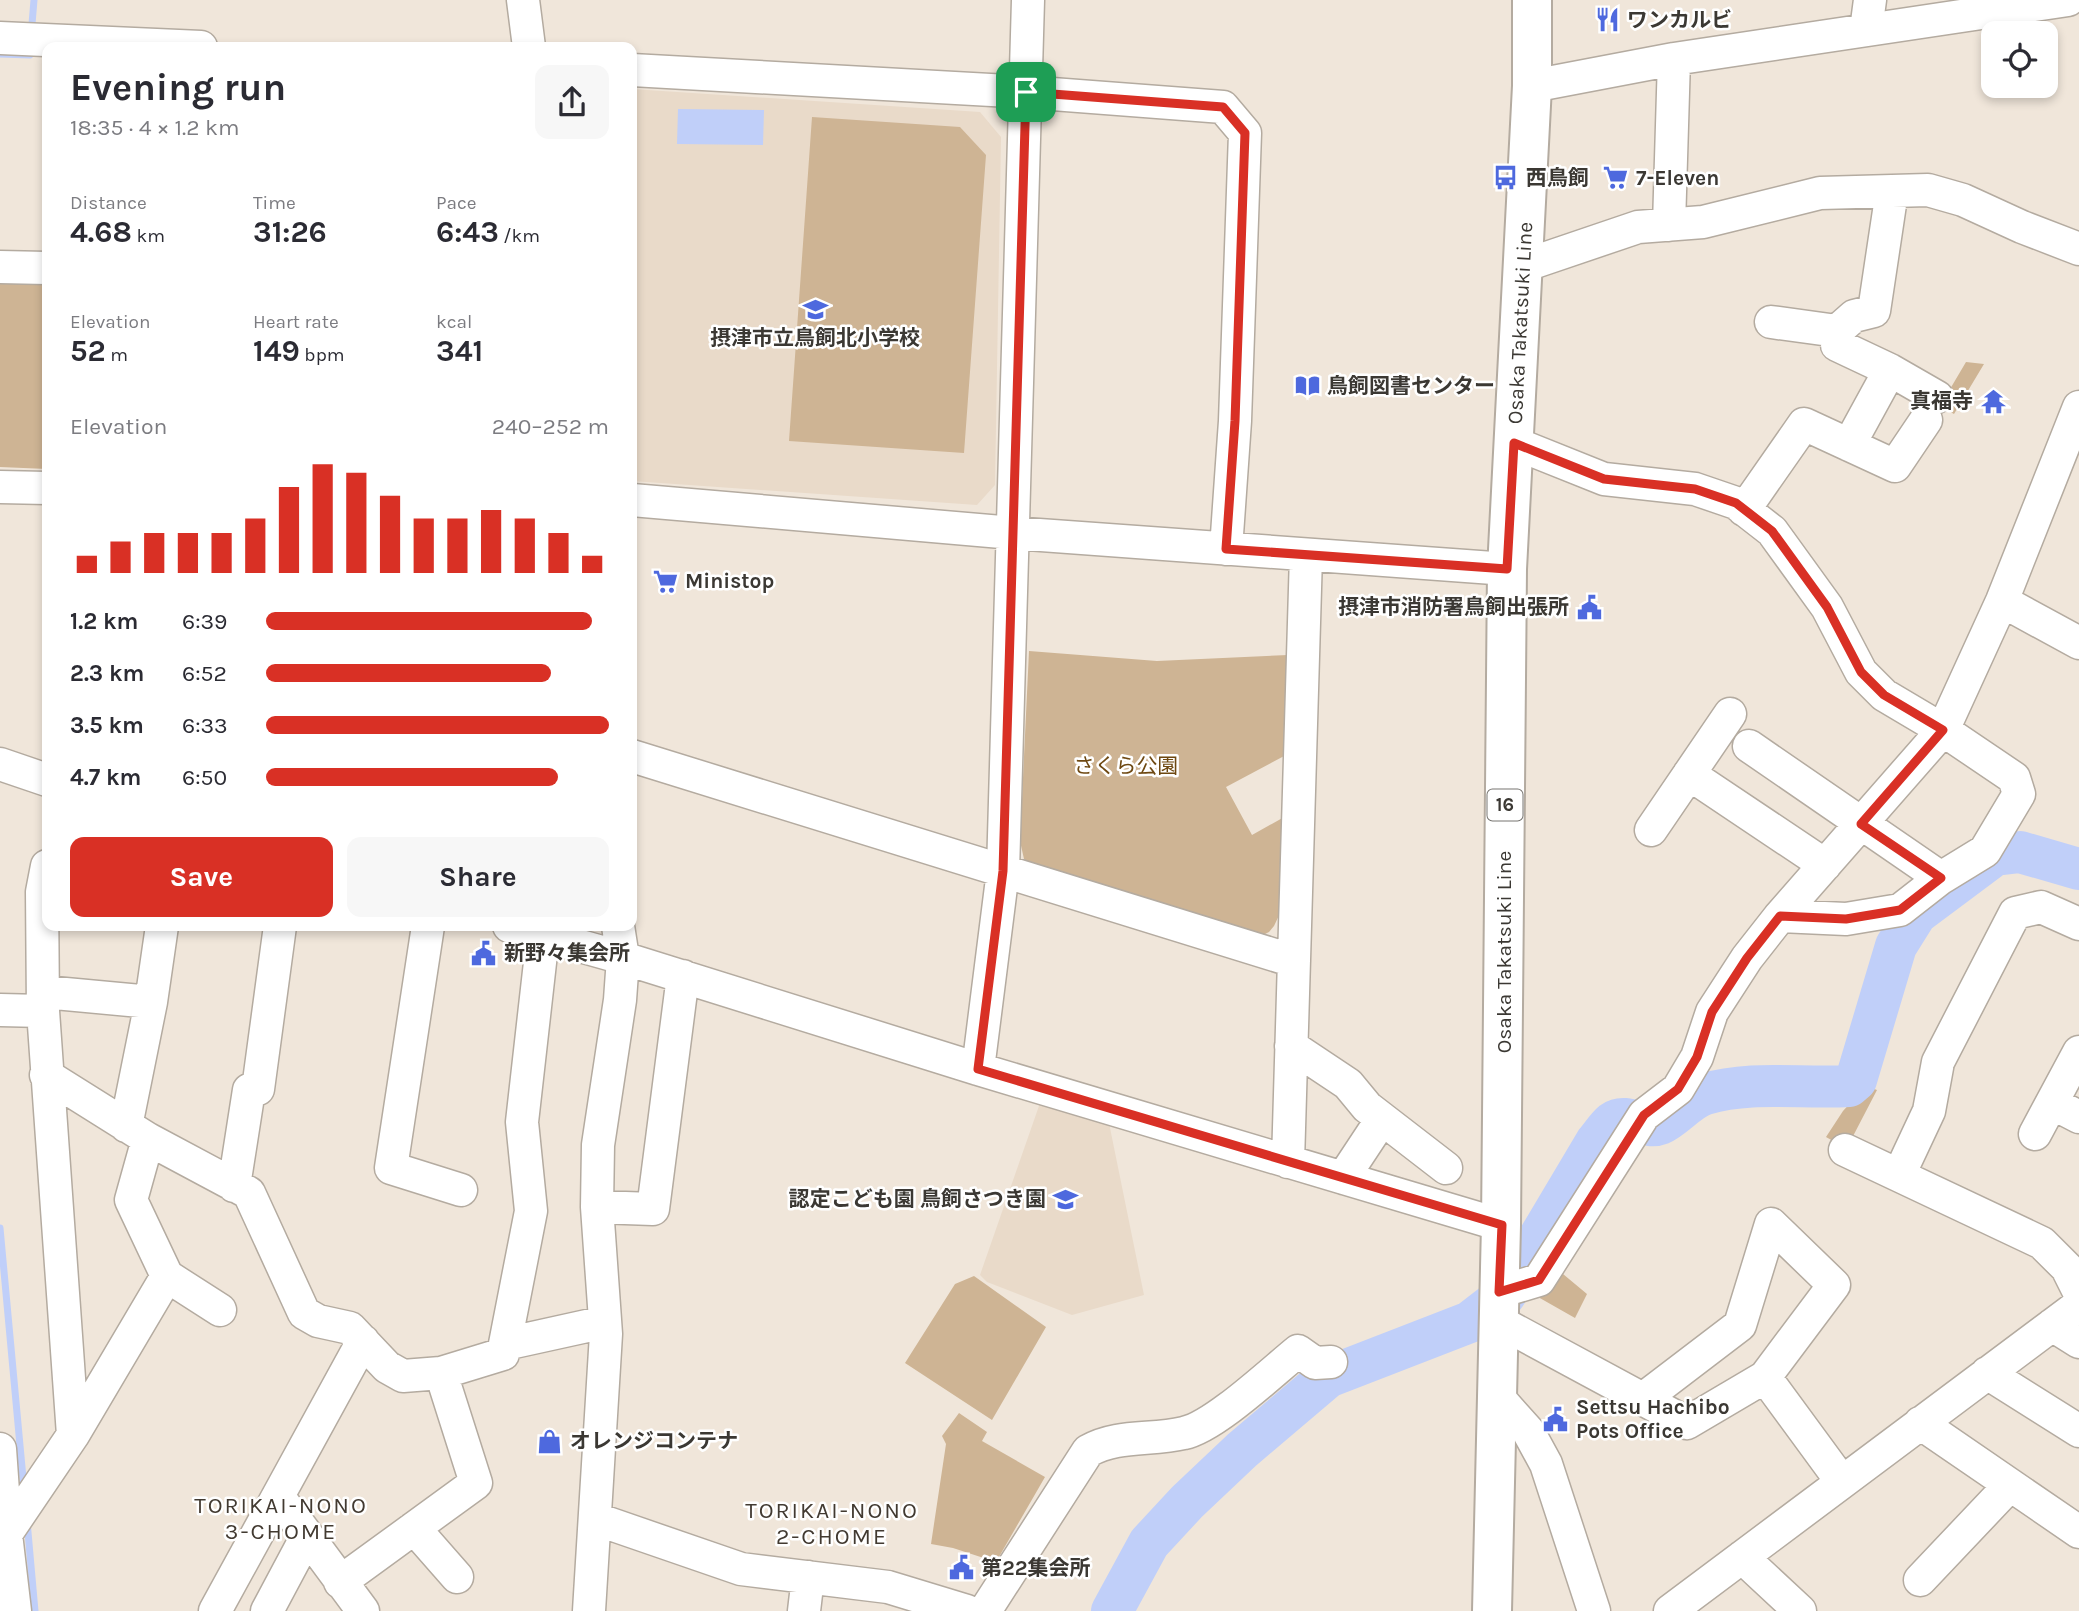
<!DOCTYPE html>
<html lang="en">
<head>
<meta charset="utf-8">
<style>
	:root { --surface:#fff; --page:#f7f7f7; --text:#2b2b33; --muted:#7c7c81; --accent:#d93025 }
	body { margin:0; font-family:Karla,"Noto Sans JP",sans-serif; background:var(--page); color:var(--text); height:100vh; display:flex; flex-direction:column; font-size:26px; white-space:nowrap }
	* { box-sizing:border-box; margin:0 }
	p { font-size:23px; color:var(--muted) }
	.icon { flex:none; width:38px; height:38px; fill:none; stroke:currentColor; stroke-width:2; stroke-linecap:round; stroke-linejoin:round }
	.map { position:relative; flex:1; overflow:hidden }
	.sheet { position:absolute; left:42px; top:42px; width:595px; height:889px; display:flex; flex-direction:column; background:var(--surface); border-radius:14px; box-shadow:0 4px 10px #0003 }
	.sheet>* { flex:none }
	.buttons { position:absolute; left:1981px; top:21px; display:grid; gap:14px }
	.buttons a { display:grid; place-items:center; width:77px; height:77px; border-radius:14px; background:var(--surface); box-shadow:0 4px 10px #0003; font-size:35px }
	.pin { position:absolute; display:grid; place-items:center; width:60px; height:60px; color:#fff; margin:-30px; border-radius:14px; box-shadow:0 4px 10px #0006 }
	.round { display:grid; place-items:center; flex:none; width:74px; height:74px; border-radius:14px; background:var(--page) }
	.headline { display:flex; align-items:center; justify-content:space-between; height:119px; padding:0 28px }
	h1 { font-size:38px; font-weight:700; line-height:52px }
	.stats { display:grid; grid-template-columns:repeat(3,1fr); gap:10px; height:119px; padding:7px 28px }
	.stats div { display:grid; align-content:center }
	.stats b { font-size:30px; font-weight:700 }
	.stats small { font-size:19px; font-weight:400 }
	.stats p { font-size:19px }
	.chart { height:196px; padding:14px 28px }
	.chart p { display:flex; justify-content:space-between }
	.chart svg { width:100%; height:126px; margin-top:7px; stroke:var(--accent); stroke-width:6 }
	.button { display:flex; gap:14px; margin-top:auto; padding:14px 28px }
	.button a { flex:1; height:80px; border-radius:14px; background:var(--accent); color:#fff; font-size:28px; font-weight:700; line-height:80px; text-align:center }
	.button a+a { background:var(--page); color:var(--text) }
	ul { padding:0 28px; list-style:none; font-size:23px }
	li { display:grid; grid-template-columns:112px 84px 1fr; align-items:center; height:52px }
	li i { height:18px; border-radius:9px; background:var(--accent) }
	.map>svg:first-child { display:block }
	.built { fill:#e9dac9 }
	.green { fill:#ceb494 }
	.water { fill:#c0cff9 }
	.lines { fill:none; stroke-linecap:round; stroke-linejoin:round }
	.stream { stroke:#c0cff9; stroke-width:7 }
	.river { stroke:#c0cff9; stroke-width:42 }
	.minor-casing { stroke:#b4aba0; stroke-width:35 }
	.major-casing { stroke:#b4aba0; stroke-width:42 }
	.minor { stroke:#fff; stroke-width:32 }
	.major { stroke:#fff; stroke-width:38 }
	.route-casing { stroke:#fff; stroke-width:14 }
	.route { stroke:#d93025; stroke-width:9 }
	.labels { text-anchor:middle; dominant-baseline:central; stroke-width:5; stroke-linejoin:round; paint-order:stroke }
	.shield { fill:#fff; stroke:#767470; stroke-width:2 }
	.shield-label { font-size:19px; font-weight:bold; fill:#3b3833 }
	.poi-label { font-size:21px; font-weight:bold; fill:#3b3833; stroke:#fff; text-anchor:start }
	.street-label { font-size:21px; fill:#3b3833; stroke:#fff }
	.park-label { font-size:21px; fill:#6e4811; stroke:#fff }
	.neighbourhood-label { font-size:23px; letter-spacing:2px; fill:#423a31; stroke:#fff }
</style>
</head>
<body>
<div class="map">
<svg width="2079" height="1611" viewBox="0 0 2079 1611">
	<rect width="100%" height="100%" fill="#f0e6da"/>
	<!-- built -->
	<path class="built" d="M632 89 980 112 1001 137 995 485 977 505 632 481Z
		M1040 1103 1109 1123 1144 1295 1072 1315 987 1282 980 1275Z"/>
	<!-- green -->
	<path class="green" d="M812 117 960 127 986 155 964 453 789 441Z
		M0 282 47 283V469L0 467Z
		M1966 362 1984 364 1954 414 1940 406Z
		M1029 651 1157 661 1288 655 1286 755 1226 787 1252 835 1286 816 1282 909 1274 926 1269 932 1261 936 1031 865 1024 859 1020 841Z
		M1866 1086 1877 1090 1851 1140 1842 1146 1826 1137 1843 1111Z
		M1557 1269 1587 1294 1575 1318 1538 1297Z
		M974 1276 1046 1327 992 1420 905 1363 955 1284Z
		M959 1413 987 1432 982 1441 1045 1477 996 1562 953 1548 931 1544 946 1444 942 1436Z"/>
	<!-- water -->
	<path class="water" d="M678 109 764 110 763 145 677 144Z"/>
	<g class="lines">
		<!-- stream -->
		<path class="stream" d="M32 24 34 0
			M0 54 30 55V50
			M0 1228 24 1489
			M27 1521 35 1611"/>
		<!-- river -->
		<path class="river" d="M1112 1611 1149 1543 1187 1502 1242 1450 1328 1377 1470 1322 1505 1295 1596 1142C1601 1136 1607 1127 1613 1122 1627 1112 1645 1130 1660 1124 1676 1117 1687 1100 1705 1094 1752 1080 1801 1089 1849 1086L1856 1080 1896 946 1916 914 1995 855 2020 852 2079 869"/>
		<defs>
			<path id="minor" d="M523 0 529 47
				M1866 30 1870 0
				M0 38 201 47
				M632 70 1026 92 1223 107 1245 133 1235 421 1226 549
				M1532 86 1674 59 2068 0
				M1669 225 1674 59
				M1523 266 1638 227 1703 222 1820 193 1928 190 1963 200 2022 227 2079 249
				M0 267 47 268
				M1771 322 1837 331 1854 316 1874 311 1892 191
				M1837 331V345L1890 370 1937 397
				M1514 443 1604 479 1695 489 1736 503 1772 531 1827 607 1861 672 1884 695 1943 730 2014 778 2019 794 1985 851 1941 878 1900 910 1846 919 1780 916
				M1849 445 1890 370
				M0 487 47 488
				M632 500 1013 533 1507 569
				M1744 510 1804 424 1895 466 1926 420
				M2002 601 2079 643
				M1749 746 1941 878
				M632 756 1294 961
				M0 764 47 780
				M1689 774 1825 865
				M1651 830 1730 714
				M47 866 42 892 43 1011 73 1435
				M428 926 391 1168 461 1190
				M509 926 623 958 978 1069 1501 1225
				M44 992 151 1002
				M0 1010 43 1011
				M1291 1046 1348 1084 1367 1107 1446 1168
				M978 1069 1003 871 1028 0
				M46 1075 148 1139 249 1193 304 1313 318 1321 350 1328 387 1367 403 1376 441 1373 476 1483 340 1582
				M2052 1103 2079 1117
				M126 1126 151 1002 162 926
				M2035 1134 2079 1052
				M148 1139 131 1200 167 1276 220 1310
				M1845 1150 2042 1243 2067 1268 2079 1292
				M1288 1162 1306 555
				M1899 1175 1929 1111 1938 1062 2015 913 2041 907 2079 924
				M1343 1178 1382 1119
				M234 1186 249 1090 258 1089 280 926
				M597 1207 653 1209 683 976
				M1499 1292 1539 1280 1644 1115 1678 1089 1697 1057 1712 1012 1747 958 1780 916 1943 730 2002 601 2079 407
				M1498 1321 1687 1423 1765 1377 1834 1285 1771 1224 1740 1325 1643 1399
				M2052 1325 2079 1342
				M505 1344 605 1322
				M441 1373 503 1354 531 1211 522 1122 543 936
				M1987 1373 2079 1431
				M1765 1377 1842 1482
				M1496 1395 1528 1431 1546 1464 1594 1611
				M1920 1423 2079 1532
				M0 1449 6 1534 15 1611
				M278 1496 363 1611
				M596 1519 741 1569 888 1587 967 1611
				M414 1528 457 1577
				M6 1534 73 1435 167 1276
				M1742 1557 1800 1611
				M1920 1580 2010 1485
				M215 1611 363 1341
				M267 1611 307 1536
				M589 1611 606 1334 597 1207 598 1145 620 1000 623 958 618 926
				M804 1611 808 1577
				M985 1611 1088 1451C1118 1434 1151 1441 1184 1433 1214 1427 1272 1372 1298 1351L1315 1363 1331 1362
				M1670 1611 2079 1305"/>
			<path id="major" d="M1492 1611 1501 1225 1507 569 1532 86V0"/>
		</defs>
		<!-- minor casing -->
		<use href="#minor" class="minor-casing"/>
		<!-- major casing -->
		<use href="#major" class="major-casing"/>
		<!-- minor -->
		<use href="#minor" class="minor"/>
		<!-- major -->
		<use href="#major" class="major"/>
	</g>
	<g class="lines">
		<defs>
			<path id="route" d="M1026 92 1223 107 1245 133 1235 421 1226 549 1507 569 1514 443 1604 479 1695 489 1736 503 1772 531 1827 607 1861 672 1884 695 1943 730 1861 824 1941 878 1900 910 1846 919 1780 916 1747 958 1712 1012 1697 1057 1678 1089 1644 1115 1539 1280 1499 1292 1502 1225 978 1069 1003 871Z"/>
		</defs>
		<!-- route casing -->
		<use href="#route" class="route-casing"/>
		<!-- route -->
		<use href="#route" class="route"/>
	</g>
	<!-- icons -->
	<defs>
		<symbol id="restaurant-bare" viewBox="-9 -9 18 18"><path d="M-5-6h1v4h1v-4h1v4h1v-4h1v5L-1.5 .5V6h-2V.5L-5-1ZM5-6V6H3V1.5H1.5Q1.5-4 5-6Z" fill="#4e69de" stroke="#fff" stroke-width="2.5" paint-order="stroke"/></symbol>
		<symbol id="bus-bare" viewBox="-9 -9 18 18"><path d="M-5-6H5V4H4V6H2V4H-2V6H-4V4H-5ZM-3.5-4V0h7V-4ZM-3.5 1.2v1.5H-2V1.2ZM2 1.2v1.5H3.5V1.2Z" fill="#4e69de" stroke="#fff" stroke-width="2.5" paint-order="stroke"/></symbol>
		<symbol id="supermarket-bare" viewBox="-9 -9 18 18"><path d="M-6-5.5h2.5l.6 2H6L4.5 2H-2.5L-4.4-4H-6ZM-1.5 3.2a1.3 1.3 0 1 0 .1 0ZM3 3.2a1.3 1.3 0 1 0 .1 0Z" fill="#4e69de" stroke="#fff" stroke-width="2.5" paint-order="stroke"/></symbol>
		<symbol id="school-bare" viewBox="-9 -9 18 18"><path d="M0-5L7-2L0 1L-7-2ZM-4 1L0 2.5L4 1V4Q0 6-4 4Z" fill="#4e69de" stroke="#fff" stroke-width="2.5" paint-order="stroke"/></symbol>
		<symbol id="library-bare" viewBox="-9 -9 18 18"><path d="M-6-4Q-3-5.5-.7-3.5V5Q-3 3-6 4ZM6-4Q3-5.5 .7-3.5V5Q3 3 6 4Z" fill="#4e69de" stroke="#fff" stroke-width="2.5" paint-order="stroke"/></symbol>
		<symbol id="temple-bare" viewBox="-9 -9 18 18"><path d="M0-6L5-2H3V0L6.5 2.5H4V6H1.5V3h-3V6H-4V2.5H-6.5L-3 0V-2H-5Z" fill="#4e69de" stroke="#fff" stroke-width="2.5" paint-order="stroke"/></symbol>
		<symbol id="civic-bare" viewBox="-9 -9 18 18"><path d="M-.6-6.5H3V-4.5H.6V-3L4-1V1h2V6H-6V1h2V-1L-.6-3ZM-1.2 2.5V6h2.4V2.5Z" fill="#4e69de" stroke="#fff" stroke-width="2.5" paint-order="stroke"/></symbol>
		<symbol id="shop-bare" viewBox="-9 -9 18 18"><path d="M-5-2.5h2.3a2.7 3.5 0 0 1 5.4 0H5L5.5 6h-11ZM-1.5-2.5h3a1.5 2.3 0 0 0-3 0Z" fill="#4e69de" stroke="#fff" stroke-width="2.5" paint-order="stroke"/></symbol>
	</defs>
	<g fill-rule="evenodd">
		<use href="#restaurant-bare" x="1590" y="2" width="35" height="35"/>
		<use href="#bus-bare" x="1488" y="160" width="35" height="35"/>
		<use href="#supermarket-bare" x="1598" y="160" width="35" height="35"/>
		<use href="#school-bare" x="798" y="292" width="35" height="35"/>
		<use href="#library-bare" x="1290" y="368" width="35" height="35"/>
		<use href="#temple-bare" x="1976" y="384" width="35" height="35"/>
		<use href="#supermarket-bare" x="648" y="564" width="35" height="35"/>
		<use href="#civic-bare" x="1572" y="590" width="35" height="35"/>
		<use href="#civic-bare" x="466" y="936" width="35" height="35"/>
		<use href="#school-bare" x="1048" y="1182" width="35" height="35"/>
		<use href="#civic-bare" x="1538" y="1402" width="35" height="35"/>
		<use href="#shop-bare" x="532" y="1424" width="35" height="35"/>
		<use href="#civic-bare" x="944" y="1550" width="35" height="35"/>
	</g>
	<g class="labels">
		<!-- shield labels -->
		<rect class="shield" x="1487.5" y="789.5" width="35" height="31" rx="5"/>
		<g class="shield-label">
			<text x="1505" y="805">16</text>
		</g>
		<!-- poi labels -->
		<g class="poi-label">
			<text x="1627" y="20">ワンカルビ</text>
			<text x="1526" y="178">西鳥飼</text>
			<text x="1636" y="178">7-Eleven</text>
			<text x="815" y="338" text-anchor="middle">摂津市立鳥飼北小学校</text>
			<text x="1327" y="386">鳥飼図書センター</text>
			<text x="1973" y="401" text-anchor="end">真福寺</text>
			<text x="685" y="581">Ministop</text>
			<text x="1569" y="607" text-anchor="end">摂津市消防署鳥飼出張所</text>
			<text x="504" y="953">新野々集会所</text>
			<text x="1046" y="1199" text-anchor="end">認定こども園 鳥飼さつき園</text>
			<text x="1576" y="1407">Settsu Hachibo<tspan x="1576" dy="24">Pots Office</tspan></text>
			<text x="570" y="1441">オレンジコンテナ</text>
			<text x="981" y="1568">第22集会所</text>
		</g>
		<!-- street labels -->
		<g class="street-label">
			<text transform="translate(1520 323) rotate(-87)">Osaka Takatsuki Line</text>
			<text transform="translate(1504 952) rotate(-90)">Osaka Takatsuki Line</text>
		</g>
		<!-- park labels -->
		<g class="park-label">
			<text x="1126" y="766">さくら公園</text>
		</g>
		<!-- neighbourhood labels -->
		<g class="neighbourhood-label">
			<text x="281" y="1505">TORIKAI-NONO<tspan x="281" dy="26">3-CHOME</tspan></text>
			<text x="832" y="1510">TORIKAI-NONO<tspan x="832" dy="26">2-CHOME</tspan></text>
		</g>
	</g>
</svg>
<div class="buttons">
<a><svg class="icon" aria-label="locate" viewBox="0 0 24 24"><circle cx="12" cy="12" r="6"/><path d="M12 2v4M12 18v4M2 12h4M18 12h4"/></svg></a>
</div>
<div class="pin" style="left:1026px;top:92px;background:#1e9e55"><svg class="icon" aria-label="arrive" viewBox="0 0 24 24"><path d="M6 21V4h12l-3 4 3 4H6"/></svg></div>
<section class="sheet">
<div class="headline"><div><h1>Evening run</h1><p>18:35 · 4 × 1.2 km</p></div><a class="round"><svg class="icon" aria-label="share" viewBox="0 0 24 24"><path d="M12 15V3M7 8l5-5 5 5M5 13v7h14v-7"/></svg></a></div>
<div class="stats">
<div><p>Distance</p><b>4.68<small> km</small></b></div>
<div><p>Time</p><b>31:26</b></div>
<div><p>Pace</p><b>6:43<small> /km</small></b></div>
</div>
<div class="stats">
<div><p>Elevation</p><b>52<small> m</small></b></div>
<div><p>Heart rate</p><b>149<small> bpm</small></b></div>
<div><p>kcal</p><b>341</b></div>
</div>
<div class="chart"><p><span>Elevation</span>240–252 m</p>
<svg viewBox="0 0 160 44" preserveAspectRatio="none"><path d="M5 44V38M15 44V33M25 44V30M35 44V30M45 44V30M55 44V25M65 44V14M75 44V6M85 44V9M95 44V17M105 44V25M115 44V25M125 44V22M135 44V25M145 44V30M155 44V38"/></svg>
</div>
<ul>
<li><b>1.2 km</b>6:39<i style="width:95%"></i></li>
<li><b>2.3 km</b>6:52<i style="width:83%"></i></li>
<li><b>3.5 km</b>6:33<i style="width:100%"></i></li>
<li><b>4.7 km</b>6:50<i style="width:85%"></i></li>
</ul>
<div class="button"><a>Save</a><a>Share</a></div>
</section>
</div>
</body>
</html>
